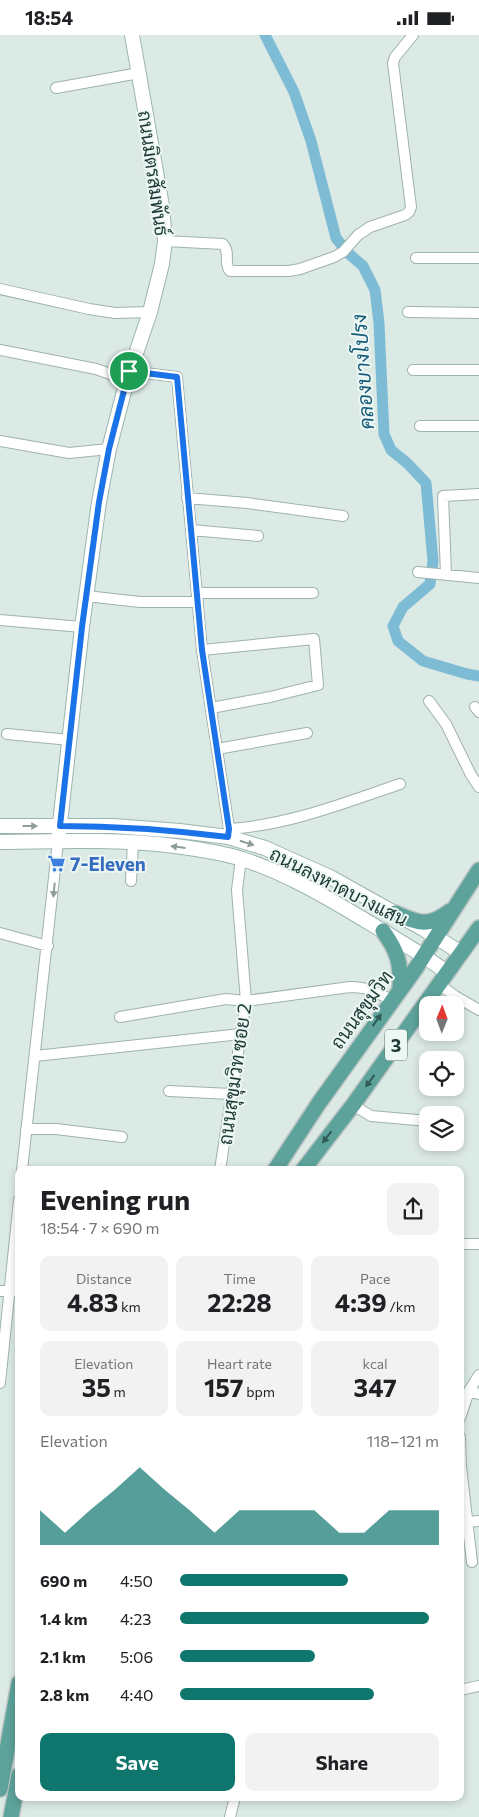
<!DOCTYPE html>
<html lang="en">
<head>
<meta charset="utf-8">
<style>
	:root { --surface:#fff; --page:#f2f2f2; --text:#202124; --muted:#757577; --accent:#0f766e }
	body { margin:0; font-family:Commissioner,Sarabun,sans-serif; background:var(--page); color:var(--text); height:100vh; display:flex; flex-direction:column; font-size:19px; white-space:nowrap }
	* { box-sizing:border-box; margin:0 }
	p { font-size:16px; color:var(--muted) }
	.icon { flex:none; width:28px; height:28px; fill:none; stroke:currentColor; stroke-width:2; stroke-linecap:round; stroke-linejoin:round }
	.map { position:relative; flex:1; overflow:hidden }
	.panel { position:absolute; left:15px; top:1131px; width:449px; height:635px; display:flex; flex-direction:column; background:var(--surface); border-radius:10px; box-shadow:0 2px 8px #0003 }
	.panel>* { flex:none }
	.needle { width:32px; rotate:1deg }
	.buttons { position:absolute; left:419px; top:961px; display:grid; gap:10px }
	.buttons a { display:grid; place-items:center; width:45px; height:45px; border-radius:10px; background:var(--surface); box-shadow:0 2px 8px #0003; font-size:25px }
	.pin { position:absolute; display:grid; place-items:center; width:42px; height:42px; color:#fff; margin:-21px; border:2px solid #fff; border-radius:50%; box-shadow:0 1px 5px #0007 }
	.round { display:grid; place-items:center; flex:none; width:52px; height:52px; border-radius:10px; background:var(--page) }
	.overview { display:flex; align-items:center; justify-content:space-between; height:85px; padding:0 25px }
	h1 { font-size:28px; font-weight:700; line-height:38px }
	.figures { display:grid; grid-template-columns:repeat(3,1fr); gap:8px; height:85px; padding:5px 25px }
	.figures div { display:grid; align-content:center; border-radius:10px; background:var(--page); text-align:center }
	.figures b { font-size:25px; font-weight:700 }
	.figures small { font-size:14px; font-weight:400 }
	.figures p { font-size:14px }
	.chart { height:140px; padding:10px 25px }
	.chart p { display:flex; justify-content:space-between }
	.chart svg { width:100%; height:90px; margin-top:5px; fill:var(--accent); opacity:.7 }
	.button { display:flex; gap:10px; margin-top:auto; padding:10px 25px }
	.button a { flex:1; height:58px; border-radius:10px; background:var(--accent); color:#fff; font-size:20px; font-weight:700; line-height:58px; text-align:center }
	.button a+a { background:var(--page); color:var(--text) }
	ul { padding:0 25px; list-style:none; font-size:16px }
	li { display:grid; grid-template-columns:80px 60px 1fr; align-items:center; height:38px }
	li i { height:12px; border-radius:6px; background:var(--accent) }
	.status { display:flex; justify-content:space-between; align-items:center; height:35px; padding:0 25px; background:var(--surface); direction:ltr }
	.status svg { height:14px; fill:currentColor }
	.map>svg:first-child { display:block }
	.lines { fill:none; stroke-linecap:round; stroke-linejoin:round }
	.canal { stroke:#7ebbd5; stroke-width:11 }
	.street-casing { stroke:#9fb2ae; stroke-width:12 }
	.secondary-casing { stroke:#9bb6b0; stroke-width:16 }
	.primary-casing { stroke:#bbc4c3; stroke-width:18 }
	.street { stroke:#fff; stroke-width:10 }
	.secondary { stroke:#fff; stroke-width:14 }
	.primary { stroke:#5da39b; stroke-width:15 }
	.oneway { fill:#8e9c9a }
	.oneway2 { fill:#305a54 }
	.route-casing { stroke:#fff; stroke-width:10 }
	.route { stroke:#1a73e8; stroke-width:6 }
	.labels { text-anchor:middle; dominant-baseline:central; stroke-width:4; stroke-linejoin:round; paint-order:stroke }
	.shield { fill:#edf7f3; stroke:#5b736f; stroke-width:1 }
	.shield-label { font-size:18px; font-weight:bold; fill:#1d3a36 }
	.street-label { font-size:19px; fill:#1d3a36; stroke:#edf7f3 }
	.shop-label { font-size:19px; font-weight:bold; fill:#366cbe; stroke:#edf7f3; text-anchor:start }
	.water-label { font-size:20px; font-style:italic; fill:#145a79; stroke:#edf7f3 }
</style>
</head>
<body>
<div class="status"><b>18:54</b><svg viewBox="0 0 49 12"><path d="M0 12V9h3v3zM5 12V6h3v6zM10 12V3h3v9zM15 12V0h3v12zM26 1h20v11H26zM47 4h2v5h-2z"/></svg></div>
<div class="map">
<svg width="479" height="1782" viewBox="0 0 479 1782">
	<rect width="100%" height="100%" fill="#dceae6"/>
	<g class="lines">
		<!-- canal -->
		<path class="canal" d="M265 0 294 57 311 106 336 203 348 218 363 231 375 255 379 288 384 399 391 415 407 428 426 448 433 526 430 549 403 572 393 591 398 606 423 626 467 639 479 641"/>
		<defs>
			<path id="street" d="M56 53 139 38
				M165 206 223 209C231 218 223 228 230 236H289L300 234 334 222 343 217 358 200 370 192 405 180 409 177 411 172 393 28 395 22 413 0
				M416 223H479
				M0 254 89 274 115 278 150 277
				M408 277 479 278
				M0 315 96 334 127 345
				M413 335H479
				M129 336 177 342 202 615 229 794 228 802
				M420 391H479
				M0 406 69 418 109 414
				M187 463 247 468 343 481
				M191 495 258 501
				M418 537 479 543
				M446 539 443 461 479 459
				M197 558H313
				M86 561 140 567H198
				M0 585 82 592
				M202 615 314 604 318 650 270 662 211 673
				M429 666 446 689 471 740 479 752
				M475 672 479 677
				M7 699 70 705
				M217 714 307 698
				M229 794C289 790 344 768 400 749
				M131 846 133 807
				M0 898 48 911
				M439 949 455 961 479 975
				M120 982 226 964 246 966 350 952C367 952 377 957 391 965
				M35 1021 241 999
				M169 1056 231 1059
				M353 1070 371 1081 428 1086
				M26 1094H56L122 1102
				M22 1135 58 806
				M220 1135 246 966 237 855 241 824
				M460 1209H479
				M0 1256H19
				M0 1348 19 1165
				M469 1356 479 1359
				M460 1383 469 1356 479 1340
				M460 1402 461 1432 472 1527
				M467 1487 479 1486
				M460 1655 479 1651
				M230 1782 235 1762"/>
			<path id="secondary" d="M0 791H113L180 796 228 802 265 813 332 843 425 895 461 918
				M58 806 82 592 99 467 109 414 127 345 150 277 162 229 165 206 162 171 132 0
				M0 807C58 806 117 804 175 811 197 814 220 817 242 824 283 837 321 859 358 881 388 899 419 917 448 938"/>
			<path id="primary" d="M395 878C418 888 428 893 450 876
				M383 896C398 917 401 928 400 953
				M275 1135 319 1068 416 933 479 835
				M303 1135 353 1070 479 893
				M0 1754 19 1648
				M11 1782 19 1740"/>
		</defs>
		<!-- street casing -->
		<use href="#street" class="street-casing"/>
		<!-- secondary casing -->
		<use href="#secondary" class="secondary-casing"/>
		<!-- primary casing -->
		<use href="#primary" class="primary-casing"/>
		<!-- street -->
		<use href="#street" class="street"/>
		<!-- secondary -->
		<use href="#secondary" class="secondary"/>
		<!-- primary -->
		<use href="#primary" class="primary"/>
	</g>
	<!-- one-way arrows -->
	<defs><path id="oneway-solid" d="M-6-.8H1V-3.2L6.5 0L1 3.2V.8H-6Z" transform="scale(1.25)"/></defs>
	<g class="oneway">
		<use href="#oneway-solid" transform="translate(30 791)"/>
		<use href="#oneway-solid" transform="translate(247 808) rotate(17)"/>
		<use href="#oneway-solid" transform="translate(178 812) rotate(-173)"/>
		<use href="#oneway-solid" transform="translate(54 855) rotate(96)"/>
	</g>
	<g class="oneway2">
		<use href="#oneway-solid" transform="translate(377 985) rotate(-55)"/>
		<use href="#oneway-solid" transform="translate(370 1046) rotate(126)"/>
		<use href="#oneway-solid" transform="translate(327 1102) rotate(128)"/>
	</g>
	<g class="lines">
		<defs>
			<path id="route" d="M129 336 177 342 202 615 229 794 228 802C172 795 116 791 60 791L82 592 99 467 109 414Z"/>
		</defs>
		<!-- route casing -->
		<use href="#route" class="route-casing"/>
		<!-- route -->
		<use href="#route" class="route"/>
	</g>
	<!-- icons -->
	<defs>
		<symbol id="supermarket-bare" viewBox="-9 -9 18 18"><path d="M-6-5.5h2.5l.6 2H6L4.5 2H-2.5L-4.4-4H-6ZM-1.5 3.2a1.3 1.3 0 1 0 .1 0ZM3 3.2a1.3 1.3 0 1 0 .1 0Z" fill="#3f7fe0" stroke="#edf7f3" stroke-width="2.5" paint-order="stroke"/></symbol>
	</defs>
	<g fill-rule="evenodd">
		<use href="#supermarket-bare" x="44" y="816" width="25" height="25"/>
	</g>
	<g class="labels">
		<!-- shield labels -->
		<rect class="shield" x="385" y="994.5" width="22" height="31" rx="4"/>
		<g class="shield-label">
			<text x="396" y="1010">3</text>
		</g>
		<!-- street labels -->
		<g class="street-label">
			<text transform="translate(154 138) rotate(82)">ถนนมิตรสัมพันธ์</text>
			<text transform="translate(339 851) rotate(27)">ถนนลงหาดบางแสน</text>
			<text transform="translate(361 974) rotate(-54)">ถนนสุขุมวิท</text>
			<text transform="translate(234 1039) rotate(-82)">ถนนสุขุมวิท ซอย 2</text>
		</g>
		<!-- shop labels -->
		<g class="shop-label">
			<text x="70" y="828">7-Eleven</text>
		</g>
		<!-- water labels -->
		<g class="water-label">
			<text transform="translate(362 337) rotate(-94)">คลองบางโปรง</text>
		</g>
	</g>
</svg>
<div class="buttons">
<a><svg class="needle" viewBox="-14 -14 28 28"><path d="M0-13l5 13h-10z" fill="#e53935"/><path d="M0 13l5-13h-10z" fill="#757577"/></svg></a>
<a><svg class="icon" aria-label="locate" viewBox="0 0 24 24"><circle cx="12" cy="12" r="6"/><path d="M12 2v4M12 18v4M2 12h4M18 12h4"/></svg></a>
<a><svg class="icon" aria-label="layers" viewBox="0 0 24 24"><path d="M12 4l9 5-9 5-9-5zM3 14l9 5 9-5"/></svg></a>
</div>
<div class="pin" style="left:129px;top:336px;background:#1e9e55"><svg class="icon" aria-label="arrive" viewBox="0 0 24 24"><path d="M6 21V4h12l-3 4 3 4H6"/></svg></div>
<section class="panel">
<div class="overview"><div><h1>Evening run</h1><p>18:54 · 7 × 690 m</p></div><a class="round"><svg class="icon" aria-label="share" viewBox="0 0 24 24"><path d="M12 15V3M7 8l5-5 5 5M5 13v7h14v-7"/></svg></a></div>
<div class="figures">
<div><p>Distance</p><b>4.83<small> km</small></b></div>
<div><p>Time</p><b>22:28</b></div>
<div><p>Pace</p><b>4:39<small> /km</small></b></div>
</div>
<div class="figures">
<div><p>Elevation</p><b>35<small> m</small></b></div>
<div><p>Heart rate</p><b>157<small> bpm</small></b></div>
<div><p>kcal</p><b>347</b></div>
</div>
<div class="chart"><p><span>Elevation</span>118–121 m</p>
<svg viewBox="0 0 160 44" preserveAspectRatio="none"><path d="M0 44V27L10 38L20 27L30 17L40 6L50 17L60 27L70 38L80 27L90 27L100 27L110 27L120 38L130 38L140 27L150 27L160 27V44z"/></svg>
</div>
<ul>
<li><b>690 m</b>4:50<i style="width:65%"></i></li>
<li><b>1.4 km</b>4:23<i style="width:96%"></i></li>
<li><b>2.1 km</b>5:06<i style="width:52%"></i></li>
<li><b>2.8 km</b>4:40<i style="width:75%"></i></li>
</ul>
<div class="button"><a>Save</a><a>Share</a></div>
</section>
</div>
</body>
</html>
